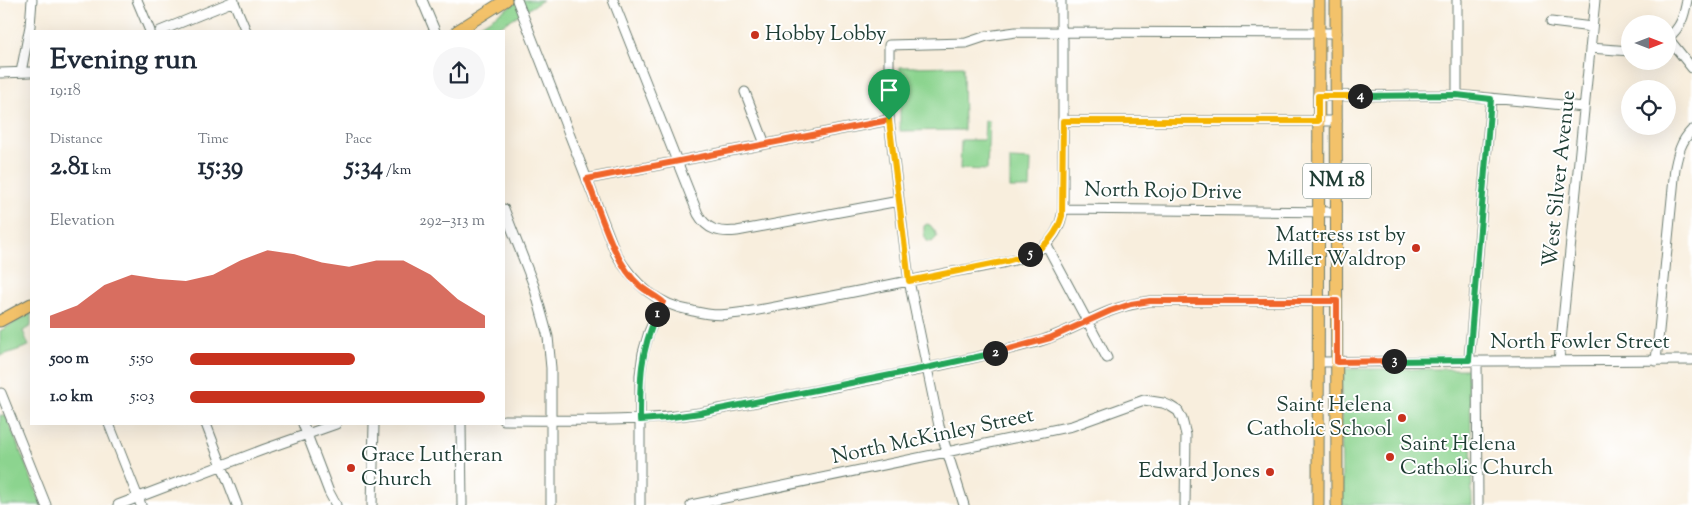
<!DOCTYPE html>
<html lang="en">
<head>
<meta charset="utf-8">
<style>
	:root { --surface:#fff; --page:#f6f6f7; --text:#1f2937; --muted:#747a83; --accent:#c8321e }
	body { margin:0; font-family:"Sorts Mill Goudy",serif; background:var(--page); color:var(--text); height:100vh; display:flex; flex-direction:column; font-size:19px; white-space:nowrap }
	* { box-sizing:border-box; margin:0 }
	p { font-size:16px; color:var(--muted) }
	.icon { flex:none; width:28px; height:28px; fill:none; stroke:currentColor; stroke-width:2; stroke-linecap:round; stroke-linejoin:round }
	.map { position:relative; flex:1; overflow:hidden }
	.sheet { position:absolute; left:30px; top:30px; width:475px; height:395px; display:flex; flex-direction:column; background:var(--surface); border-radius:0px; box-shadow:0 5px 20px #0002 }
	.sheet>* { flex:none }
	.needle { width:32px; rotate:90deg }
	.buttons { position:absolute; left:1621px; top:15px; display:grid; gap:10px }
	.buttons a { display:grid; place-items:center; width:55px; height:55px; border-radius:50%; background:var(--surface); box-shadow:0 5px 20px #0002; font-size:25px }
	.pin { position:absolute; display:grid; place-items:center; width:42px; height:42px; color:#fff; margin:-51px -21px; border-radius:50% 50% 50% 0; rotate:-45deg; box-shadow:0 0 5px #0007 }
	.pin .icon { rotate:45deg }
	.km { position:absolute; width:25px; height:25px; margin:-12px; border-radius:50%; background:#222; color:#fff; font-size:14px; line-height:25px; text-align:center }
	.round { display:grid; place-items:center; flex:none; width:52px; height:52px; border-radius:26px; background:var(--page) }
	.overview { display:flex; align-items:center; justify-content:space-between; height:85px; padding:0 20px }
	h1 { font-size:28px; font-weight:700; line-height:38px }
	.stats { display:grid; grid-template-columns:repeat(3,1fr); gap:8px; height:85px; padding:5px 20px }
	.stats div { display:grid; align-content:center }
	.stats b { font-size:25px; font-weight:700 }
	.stats small { font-size:14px; font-weight:400 }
	.stats p { font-size:14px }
	.chart { height:140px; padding:10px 20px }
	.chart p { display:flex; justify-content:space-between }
	.chart svg { width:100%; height:90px; margin-top:5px; fill:var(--accent); opacity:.7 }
	ul { padding:0 20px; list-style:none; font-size:16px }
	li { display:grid; grid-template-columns:80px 60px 1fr; align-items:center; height:38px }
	li i { height:12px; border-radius:6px; background:var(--accent) }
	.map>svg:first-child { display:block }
	.green { fill:#8cd48f; stroke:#568862 }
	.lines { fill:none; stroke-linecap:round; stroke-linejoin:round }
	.minor-casing { stroke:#6b7b6f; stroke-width:11 }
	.major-casing { stroke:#6b7b6f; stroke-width:13 }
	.minor { stroke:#fff; stroke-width:9 }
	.major { stroke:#f3c26a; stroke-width:11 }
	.split-1-casing { stroke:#fff; stroke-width:10 }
	.split-2-casing { stroke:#fff; stroke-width:10 }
	.split-3-casing { stroke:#fff; stroke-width:10 }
	.split-4-casing { stroke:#fff; stroke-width:10 }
	.split-5-casing { stroke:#fff; stroke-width:10 }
	.split-6-casing { stroke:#fff; stroke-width:10 }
	.split-1 { stroke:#f0652b; stroke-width:6 }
	.split-2 { stroke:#22a559; stroke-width:6 }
	.split-3 { stroke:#f0652b; stroke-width:6 }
	.split-4 { stroke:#22a559; stroke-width:6 }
	.split-5 { stroke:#f5b400; stroke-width:6 }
	.split-6 { stroke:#f5b400; stroke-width:6 }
	.poi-dot { fill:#c8321e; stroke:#fff; stroke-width:2 }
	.labels { text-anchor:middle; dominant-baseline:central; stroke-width:4; stroke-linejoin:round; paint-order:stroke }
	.shield { fill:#fff; stroke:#627771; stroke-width:1 }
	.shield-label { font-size:20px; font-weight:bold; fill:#1f3d34 }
	.poi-label { font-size:21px; fill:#1f3d34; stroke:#fff; text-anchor:start }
	.street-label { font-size:21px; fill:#1f3d34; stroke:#fff }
</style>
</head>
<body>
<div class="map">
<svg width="1692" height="505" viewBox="0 0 1692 505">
	<rect width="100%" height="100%" fill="#fff"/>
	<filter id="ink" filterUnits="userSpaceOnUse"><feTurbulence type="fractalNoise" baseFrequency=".02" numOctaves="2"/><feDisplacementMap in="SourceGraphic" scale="10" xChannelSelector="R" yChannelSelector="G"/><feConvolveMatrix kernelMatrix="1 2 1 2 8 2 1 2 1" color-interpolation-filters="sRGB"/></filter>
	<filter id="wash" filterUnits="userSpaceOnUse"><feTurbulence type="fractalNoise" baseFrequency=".0096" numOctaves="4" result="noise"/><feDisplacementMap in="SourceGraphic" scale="20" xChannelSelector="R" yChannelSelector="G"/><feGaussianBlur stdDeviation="1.12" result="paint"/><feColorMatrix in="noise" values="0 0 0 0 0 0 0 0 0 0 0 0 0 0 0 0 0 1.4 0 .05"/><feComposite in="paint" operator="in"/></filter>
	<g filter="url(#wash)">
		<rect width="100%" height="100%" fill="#f8eedd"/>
		<!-- green -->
		<path class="green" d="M520 0H543L492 31H471Z
			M963 66 964 130 900 131V67Z
			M985 121H989L987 170 960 169 961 140H984Z
			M1010 159 1031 160 1030 188H1010Z
			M927 224 930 225 935 231 937 237 932 242 927 241 924 235V226Z
			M31 313V326L23 331 29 346 0 356V331Z
			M1341 369H1470L1472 505H1342Z
			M0 415 6 416 42 505H0Z"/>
	</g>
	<g filter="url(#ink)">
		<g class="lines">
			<defs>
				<path id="minor" d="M137 0 150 31
					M233 0 246 31
					M422 0 435 31
					M517 0 616 254C634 284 657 305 693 311 705 314 718 316 730 314 754 312 778 306 801 302 850 293 899 283 947 273 973 268 1012 264 1035 252 1052 243 1061 227 1063 209V40L1061 25V0
					M613 0 698 214C707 230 719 233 737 231L899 201
					M1551 22 1592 27
					M160 31 234 1
					M1668 38C1681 27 1684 17 1687 0
					M1668 38 1692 68
					M1590 48 1630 51
					M21 72 30 26 32 0
					M0 73 31 72
					M745 92 765 144
					M1457 95V0
					M1318 96 1457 95 1584 107
					M1063 121H1337
					M587 179 889 120
					M504 209 534 286 548 337 551 368V505
					M1063 209 1337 212
					M1046 244 1107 358
					M1469 361 1491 99
					M1477 361 1478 505
					M1559 361 1595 0
					M1656 361 1675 168C1678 153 1681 141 1692 130
					M1319 362 1692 360
					M1 393 46 505
					M504 420C569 420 635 423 700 413 811 391 924 372 1033 343 1061 336 1084 321 1110 311 1123 306 1137 303 1150 301H1337
					M109 424 141 505
					M206 424 237 505
					M303 424 329 492 336 505
					M461 424 462 505
					M118 505 265 449 336 424
					M372 505 374 424
					M640 505V375L643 353 649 332 663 301
					M691 505 1072 426 1144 400 1163 403 1170 406 1178 411 1182 419 1186 435 1185 505
					M964 505 939 426 909 281 889 120V45L966 43 987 36 1016 32 1337 33"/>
				<path id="major" d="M1336 0 1337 505
					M457 31 506 0
					M0 321 31 304
					M1318 505 1319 0"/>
			</defs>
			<!-- minor casing -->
			<use href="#minor" class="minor-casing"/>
			<!-- major casing -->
			<use href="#major" class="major-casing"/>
			<!-- minor -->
			<use href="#minor" class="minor"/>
			<!-- major -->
			<use href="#major" class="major"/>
		</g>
	</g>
	<g class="lines" filter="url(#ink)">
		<defs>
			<path id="split-1" d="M657 314 663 302C656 296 647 292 640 286 614 264 600 211 587 179L889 120"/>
			<path id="split-2" d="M657 314C640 352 640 379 640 420L665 418 700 413 926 368 995 353"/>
			<path id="split-3" d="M995 353 1050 338 1110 311 1131 304 1150 301H1337V362L1394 361"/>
			<path id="split-4" d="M1360 96 1457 95 1491 99 1469 360 1394 361"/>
			<path id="split-5" d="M1030 254C1047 246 1057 234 1062 216L1063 121H1318V96H1360"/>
			<path id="split-6" d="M889 120 909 281 1007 261 1030 254"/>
		</defs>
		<!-- split-1 casing -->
		<use href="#split-1" class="split-1-casing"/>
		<!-- split-2 casing -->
		<use href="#split-2" class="split-2-casing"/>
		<!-- split-3 casing -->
		<use href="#split-3" class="split-3-casing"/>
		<!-- split-4 casing -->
		<use href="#split-4" class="split-4-casing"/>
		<!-- split-5 casing -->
		<use href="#split-5" class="split-5-casing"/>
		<!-- split-6 casing -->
		<use href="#split-6" class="split-6-casing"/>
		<!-- split-1 -->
		<use href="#split-1" class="split-1"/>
		<!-- split-2 -->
		<use href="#split-2" class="split-2"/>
		<!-- split-3 -->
		<use href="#split-3" class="split-3"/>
		<!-- split-4 -->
		<use href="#split-4" class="split-4"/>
		<!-- split-5 -->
		<use href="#split-5" class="split-5"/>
		<!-- split-6 -->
		<use href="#split-6" class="split-6"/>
	</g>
	<!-- markers -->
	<g class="poi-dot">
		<circle cx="755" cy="35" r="5"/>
		<circle cx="1416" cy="248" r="5"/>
		<circle cx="1402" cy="418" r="5"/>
		<circle cx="1390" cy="457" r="5"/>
		<circle cx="351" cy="468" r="5"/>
		<circle cx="1270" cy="472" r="5"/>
	</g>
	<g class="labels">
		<!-- shield labels -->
		<rect class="shield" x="1303" y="163.5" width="68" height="35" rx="4"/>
		<g class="shield-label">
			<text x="1337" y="181">NM 18</text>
		</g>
		<!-- poi labels -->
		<g class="poi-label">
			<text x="765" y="35">Hobby Lobby</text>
			<text x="1406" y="236" text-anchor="end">Mattress 1st by<tspan x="1406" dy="24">Miller Waldrop</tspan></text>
			<text x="1392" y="406" text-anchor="end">Saint Helena<tspan x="1392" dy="24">Catholic School</tspan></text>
			<text x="1400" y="445">Saint Helena<tspan x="1400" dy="24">Catholic Church</tspan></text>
			<text x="361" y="456">Grace Lutheran<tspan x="361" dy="24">Church</tspan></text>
			<text x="1260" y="472" text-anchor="end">Edward Jones</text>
		</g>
		<!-- street labels -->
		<g class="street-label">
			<text transform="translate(1560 179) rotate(-84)">West Silver Avenue</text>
			<text transform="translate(1163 192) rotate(1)">North Rojo Drive</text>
			<text x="1580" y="343">North Fowler Street</text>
			<text transform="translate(933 437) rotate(-12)">North McKinley Street</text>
		</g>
	</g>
</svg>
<div class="buttons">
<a><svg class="needle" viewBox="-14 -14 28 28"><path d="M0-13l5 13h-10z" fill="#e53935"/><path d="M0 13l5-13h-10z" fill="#747a83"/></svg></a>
<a><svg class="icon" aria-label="locate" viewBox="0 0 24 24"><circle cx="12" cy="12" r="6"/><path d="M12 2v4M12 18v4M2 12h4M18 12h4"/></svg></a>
</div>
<div class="pin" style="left:889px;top:120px;background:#1e9e55"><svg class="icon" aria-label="arrive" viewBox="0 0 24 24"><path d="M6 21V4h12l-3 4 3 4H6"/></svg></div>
<b class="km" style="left:657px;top:314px">1</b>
<b class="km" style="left:995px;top:353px">2</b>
<b class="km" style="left:1394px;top:361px">3</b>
<b class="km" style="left:1360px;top:96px">4</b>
<b class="km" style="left:1030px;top:254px">5</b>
<section class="sheet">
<div class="overview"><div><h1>Evening run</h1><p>19:18</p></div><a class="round"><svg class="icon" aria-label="share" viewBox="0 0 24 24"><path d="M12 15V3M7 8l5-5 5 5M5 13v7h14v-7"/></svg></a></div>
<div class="stats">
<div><p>Distance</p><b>2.81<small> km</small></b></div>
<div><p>Time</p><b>15:39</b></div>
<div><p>Pace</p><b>5:34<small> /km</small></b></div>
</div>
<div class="chart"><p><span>Elevation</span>292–313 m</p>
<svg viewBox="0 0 160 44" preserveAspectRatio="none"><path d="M0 44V38L10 33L20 23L30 18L40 20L50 21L60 18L70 11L80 6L90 8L100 12L110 14L120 11L130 11L140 18L150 30L160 38V44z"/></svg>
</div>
<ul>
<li><b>500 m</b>5:50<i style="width:56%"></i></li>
<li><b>1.0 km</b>5:03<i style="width:100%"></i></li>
</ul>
</section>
</div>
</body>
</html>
